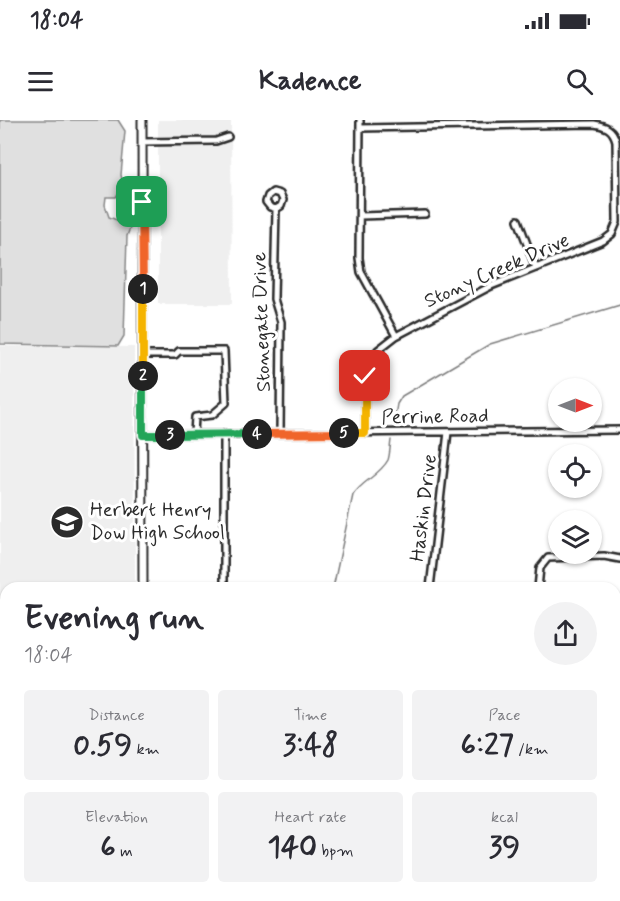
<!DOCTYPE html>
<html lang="en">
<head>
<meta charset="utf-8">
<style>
	:root { --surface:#fff; --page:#f2f2f3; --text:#2b2b33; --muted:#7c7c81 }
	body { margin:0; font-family:Mynerve,sans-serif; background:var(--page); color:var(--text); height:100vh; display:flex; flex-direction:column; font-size:22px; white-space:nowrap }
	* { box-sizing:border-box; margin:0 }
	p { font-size:20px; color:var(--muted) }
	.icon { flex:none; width:33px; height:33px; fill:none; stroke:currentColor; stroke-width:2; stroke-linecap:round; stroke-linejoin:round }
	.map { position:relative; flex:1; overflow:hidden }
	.details { position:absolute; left:0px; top:462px; width:621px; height:320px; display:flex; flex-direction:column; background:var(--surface); border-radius:18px 18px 0 0; box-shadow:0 2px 4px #0004 }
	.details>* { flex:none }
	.needle { width:39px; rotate:90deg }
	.buttons { position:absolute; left:548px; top:258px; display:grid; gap:12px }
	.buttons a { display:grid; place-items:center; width:54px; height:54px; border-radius:50%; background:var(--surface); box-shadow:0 2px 4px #0004; font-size:30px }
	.pin { position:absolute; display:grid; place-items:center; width:51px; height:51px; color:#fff; margin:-26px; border-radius:12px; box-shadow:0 3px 9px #0006 }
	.km { position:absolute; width:30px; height:30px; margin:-15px; border-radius:50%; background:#222; color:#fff; font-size:16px; line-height:30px; text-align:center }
	.round { display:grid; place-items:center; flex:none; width:63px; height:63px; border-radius:32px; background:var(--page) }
	.summary { display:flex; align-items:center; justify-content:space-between; height:102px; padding:0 24px }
	h1 { font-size:33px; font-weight:700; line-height:45px }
	.figures { display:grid; grid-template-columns:repeat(3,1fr); gap:9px; height:102px; padding:6px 24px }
	.figures div { display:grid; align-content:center; border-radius:6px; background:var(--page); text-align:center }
	.figures b { font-size:30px; font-weight:700 }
	.figures small { font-size:16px; font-weight:400 }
	.figures p { font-size:16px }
	.status { display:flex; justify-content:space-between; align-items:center; height:42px; padding:0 30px; background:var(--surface); direction:ltr }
	.status svg { height:16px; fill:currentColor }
	header { display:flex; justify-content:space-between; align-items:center; height:78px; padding:0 24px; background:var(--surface); font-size:27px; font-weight:700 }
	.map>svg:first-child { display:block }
	.built { fill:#efefef }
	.green { fill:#e0e0e0; stroke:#868686; stroke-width:1.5 }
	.water { fill:#b6b6b6; stroke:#7e7e7e; stroke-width:1.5 }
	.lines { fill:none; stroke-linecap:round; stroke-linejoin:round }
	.stream { stroke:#7e7e7e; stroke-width:1.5 }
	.minor-casing { stroke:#2b2b2b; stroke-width:10 }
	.tertiary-casing { stroke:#2b2b2b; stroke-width:10 }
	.secondary-casing { stroke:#2b2b2b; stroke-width:11 }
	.minor { stroke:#fff; stroke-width:5 }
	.tertiary { stroke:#fff; stroke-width:6 }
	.secondary { stroke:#fff; stroke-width:7 }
	.split-1-casing { stroke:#fff; stroke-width:12 }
	.split-2-casing { stroke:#fff; stroke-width:12 }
	.split-3-casing { stroke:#fff; stroke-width:12 }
	.split-4-casing { stroke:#fff; stroke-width:12 }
	.split-5-casing { stroke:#fff; stroke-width:12 }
	.split-6-casing { stroke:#fff; stroke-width:12 }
	.split-1 { stroke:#f0652b; stroke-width:8 }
	.split-2 { stroke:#f5b400; stroke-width:8 }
	.split-3 { stroke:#22a559; stroke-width:8 }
	.split-4 { stroke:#22a559; stroke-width:8 }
	.split-5 { stroke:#f0652b; stroke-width:8 }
	.split-6 { stroke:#f5b400; stroke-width:8 }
	.labels { text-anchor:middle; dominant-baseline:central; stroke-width:6; stroke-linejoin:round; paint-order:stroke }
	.street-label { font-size:20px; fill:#2b2b2b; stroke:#fff }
	.poi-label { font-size:20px; fill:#2b2b2b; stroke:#fff; text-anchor:start }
</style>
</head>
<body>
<div class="status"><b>18:04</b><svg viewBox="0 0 49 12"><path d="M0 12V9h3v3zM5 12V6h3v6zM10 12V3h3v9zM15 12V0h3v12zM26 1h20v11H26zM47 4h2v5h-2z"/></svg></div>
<header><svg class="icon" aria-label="menu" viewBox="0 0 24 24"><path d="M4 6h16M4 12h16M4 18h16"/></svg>Kadence<svg class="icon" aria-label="search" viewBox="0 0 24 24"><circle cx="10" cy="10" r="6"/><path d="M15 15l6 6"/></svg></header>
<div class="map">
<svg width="620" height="781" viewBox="0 0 620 781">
	<rect width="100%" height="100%" fill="#fff"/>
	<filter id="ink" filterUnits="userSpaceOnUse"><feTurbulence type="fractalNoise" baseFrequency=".0167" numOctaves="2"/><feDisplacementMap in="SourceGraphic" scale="12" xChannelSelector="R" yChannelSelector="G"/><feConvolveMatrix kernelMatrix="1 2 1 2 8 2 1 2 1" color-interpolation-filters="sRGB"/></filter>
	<g filter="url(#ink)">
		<!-- built -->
		<path class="built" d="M158 0H231L232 184H158Z
			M0 226 134 227 135 468H6V570L0 575Z"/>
		<!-- green -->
		<path class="green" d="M0 0H118L125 11 121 55 123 64 116 77H106L105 85 109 97 119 101 127 99 132 103 127 116 124 216 118 226 0 224Z
			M6 592V719L0 729V597Z"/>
		<!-- water -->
		<path class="water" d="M351 776H456L448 780 435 781H344Z"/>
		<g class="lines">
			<!-- stream -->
			<path class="stream" d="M394 302 397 284 402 276 490 224 620 185
				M333 468 353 375C362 361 380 355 388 340 390 334 390 327 391 320
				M0 629 6 624
				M615 732 620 731
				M457 777 467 781
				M531 781 542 776"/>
			<defs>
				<path id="minor" d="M360 0 359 138 361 152 396 216
					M360 8 594 4C606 6 613 9 616 21L617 102 612 114 603 121 491 166 396 216 378 230 370 241 365 256V313
					M142 22 216 21 228 17
					M276 89 270 87 266 82 268 76 273 72 280 74 283 80 281 86 276 89 274 179 281 202 280 314
					M360 96 425 94
					M518 100 536 148
					M143 235H175L179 231H224L226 283 212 295 195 297 194 314
					M224 314V468
					M143 315 620 310
					M430 468 448 312
					M538 468 540 448 548 438 604 436 620 439
					M615 639 620 635
					M267 781 271 776"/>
				<path id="tertiary" d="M0 586 6 581"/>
				<path id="secondary" d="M142 0 143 468
					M144 776V781"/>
			</defs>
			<!-- minor casing -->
			<use href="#minor" class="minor-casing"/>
			<!-- tertiary casing -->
			<use href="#tertiary" class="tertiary-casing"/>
			<!-- secondary casing -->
			<use href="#secondary" class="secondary-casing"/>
			<!-- minor -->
			<use href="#minor" class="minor"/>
			<!-- tertiary -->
			<use href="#tertiary" class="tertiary"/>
			<!-- secondary -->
			<use href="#secondary" class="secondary"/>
		</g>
	</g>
	<g class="lines" filter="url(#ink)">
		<defs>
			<path id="split-1" d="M142 82 143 169"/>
			<path id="split-2" d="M143 169V256"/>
			<path id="split-3" d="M143 256V315H170"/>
			<path id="split-4" d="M170 315 257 314"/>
			<path id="split-5" d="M257 314 344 313"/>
			<path id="split-6" d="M344 313H365V256"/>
		</defs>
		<!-- split-1 casing -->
		<use href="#split-1" class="split-1-casing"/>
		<!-- split-2 casing -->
		<use href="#split-2" class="split-2-casing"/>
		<!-- split-3 casing -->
		<use href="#split-3" class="split-3-casing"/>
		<!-- split-4 casing -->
		<use href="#split-4" class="split-4-casing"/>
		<!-- split-5 casing -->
		<use href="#split-5" class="split-5-casing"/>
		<!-- split-6 casing -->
		<use href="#split-6" class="split-6-casing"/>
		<!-- split-1 -->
		<use href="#split-1" class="split-1"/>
		<!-- split-2 -->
		<use href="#split-2" class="split-2"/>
		<!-- split-3 -->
		<use href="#split-3" class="split-3"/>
		<!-- split-4 -->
		<use href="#split-4" class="split-4"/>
		<!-- split-5 -->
		<use href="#split-5" class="split-5"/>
		<!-- split-6 -->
		<use href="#split-6" class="split-6"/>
	</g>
	<!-- icons -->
	<defs>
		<symbol id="school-disc" viewBox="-11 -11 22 22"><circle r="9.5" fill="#2b2b2b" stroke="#fff"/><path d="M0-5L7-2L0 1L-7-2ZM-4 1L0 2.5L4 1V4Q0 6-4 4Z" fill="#fff"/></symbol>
	</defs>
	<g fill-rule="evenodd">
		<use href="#school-disc" x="48" y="383" width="38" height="38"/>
	</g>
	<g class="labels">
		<!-- street labels -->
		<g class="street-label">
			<text transform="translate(497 151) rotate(-24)">Stony Creek Drive</text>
			<text transform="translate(262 202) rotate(-92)">Stonegate Drive</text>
			<text transform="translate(435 297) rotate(-1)">Perrine Road</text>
			<text transform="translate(424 388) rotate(-83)">Haskin Drive</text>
		</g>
		<!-- poi labels -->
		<g class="poi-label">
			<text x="90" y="390">Herbert Henry<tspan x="90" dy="23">Dow High School</tspan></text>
		</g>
	</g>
</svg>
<div class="buttons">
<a><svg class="needle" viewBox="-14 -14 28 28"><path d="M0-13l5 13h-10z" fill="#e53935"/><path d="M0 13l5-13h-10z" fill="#7c7c81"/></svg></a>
<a><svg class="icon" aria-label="locate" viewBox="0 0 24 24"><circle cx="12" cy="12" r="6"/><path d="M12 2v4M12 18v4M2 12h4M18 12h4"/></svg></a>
<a><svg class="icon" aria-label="layers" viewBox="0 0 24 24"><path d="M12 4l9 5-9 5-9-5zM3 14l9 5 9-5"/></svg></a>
</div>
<div class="pin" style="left:142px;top:82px;background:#1e9e55"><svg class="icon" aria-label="arrive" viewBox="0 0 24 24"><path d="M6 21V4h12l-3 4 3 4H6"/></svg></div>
<div class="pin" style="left:365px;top:256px;background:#d93025"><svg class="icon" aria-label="check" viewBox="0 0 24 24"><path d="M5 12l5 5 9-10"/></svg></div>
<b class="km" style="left:143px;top:169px">1</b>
<b class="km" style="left:143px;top:256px">2</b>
<b class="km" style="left:170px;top:315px">3</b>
<b class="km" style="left:257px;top:314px">4</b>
<b class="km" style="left:344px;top:313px">5</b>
<section class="details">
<div class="summary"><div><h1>Evening run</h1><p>18:04</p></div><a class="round"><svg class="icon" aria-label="share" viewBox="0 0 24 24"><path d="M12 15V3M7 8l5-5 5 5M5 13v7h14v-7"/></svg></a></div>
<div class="figures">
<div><p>Distance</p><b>0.59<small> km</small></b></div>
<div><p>Time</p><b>3:48</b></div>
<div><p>Pace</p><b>6:27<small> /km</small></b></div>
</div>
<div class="figures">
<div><p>Elevation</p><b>6<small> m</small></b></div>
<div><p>Heart rate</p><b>140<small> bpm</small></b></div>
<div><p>kcal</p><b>39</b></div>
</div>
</section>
</div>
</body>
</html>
